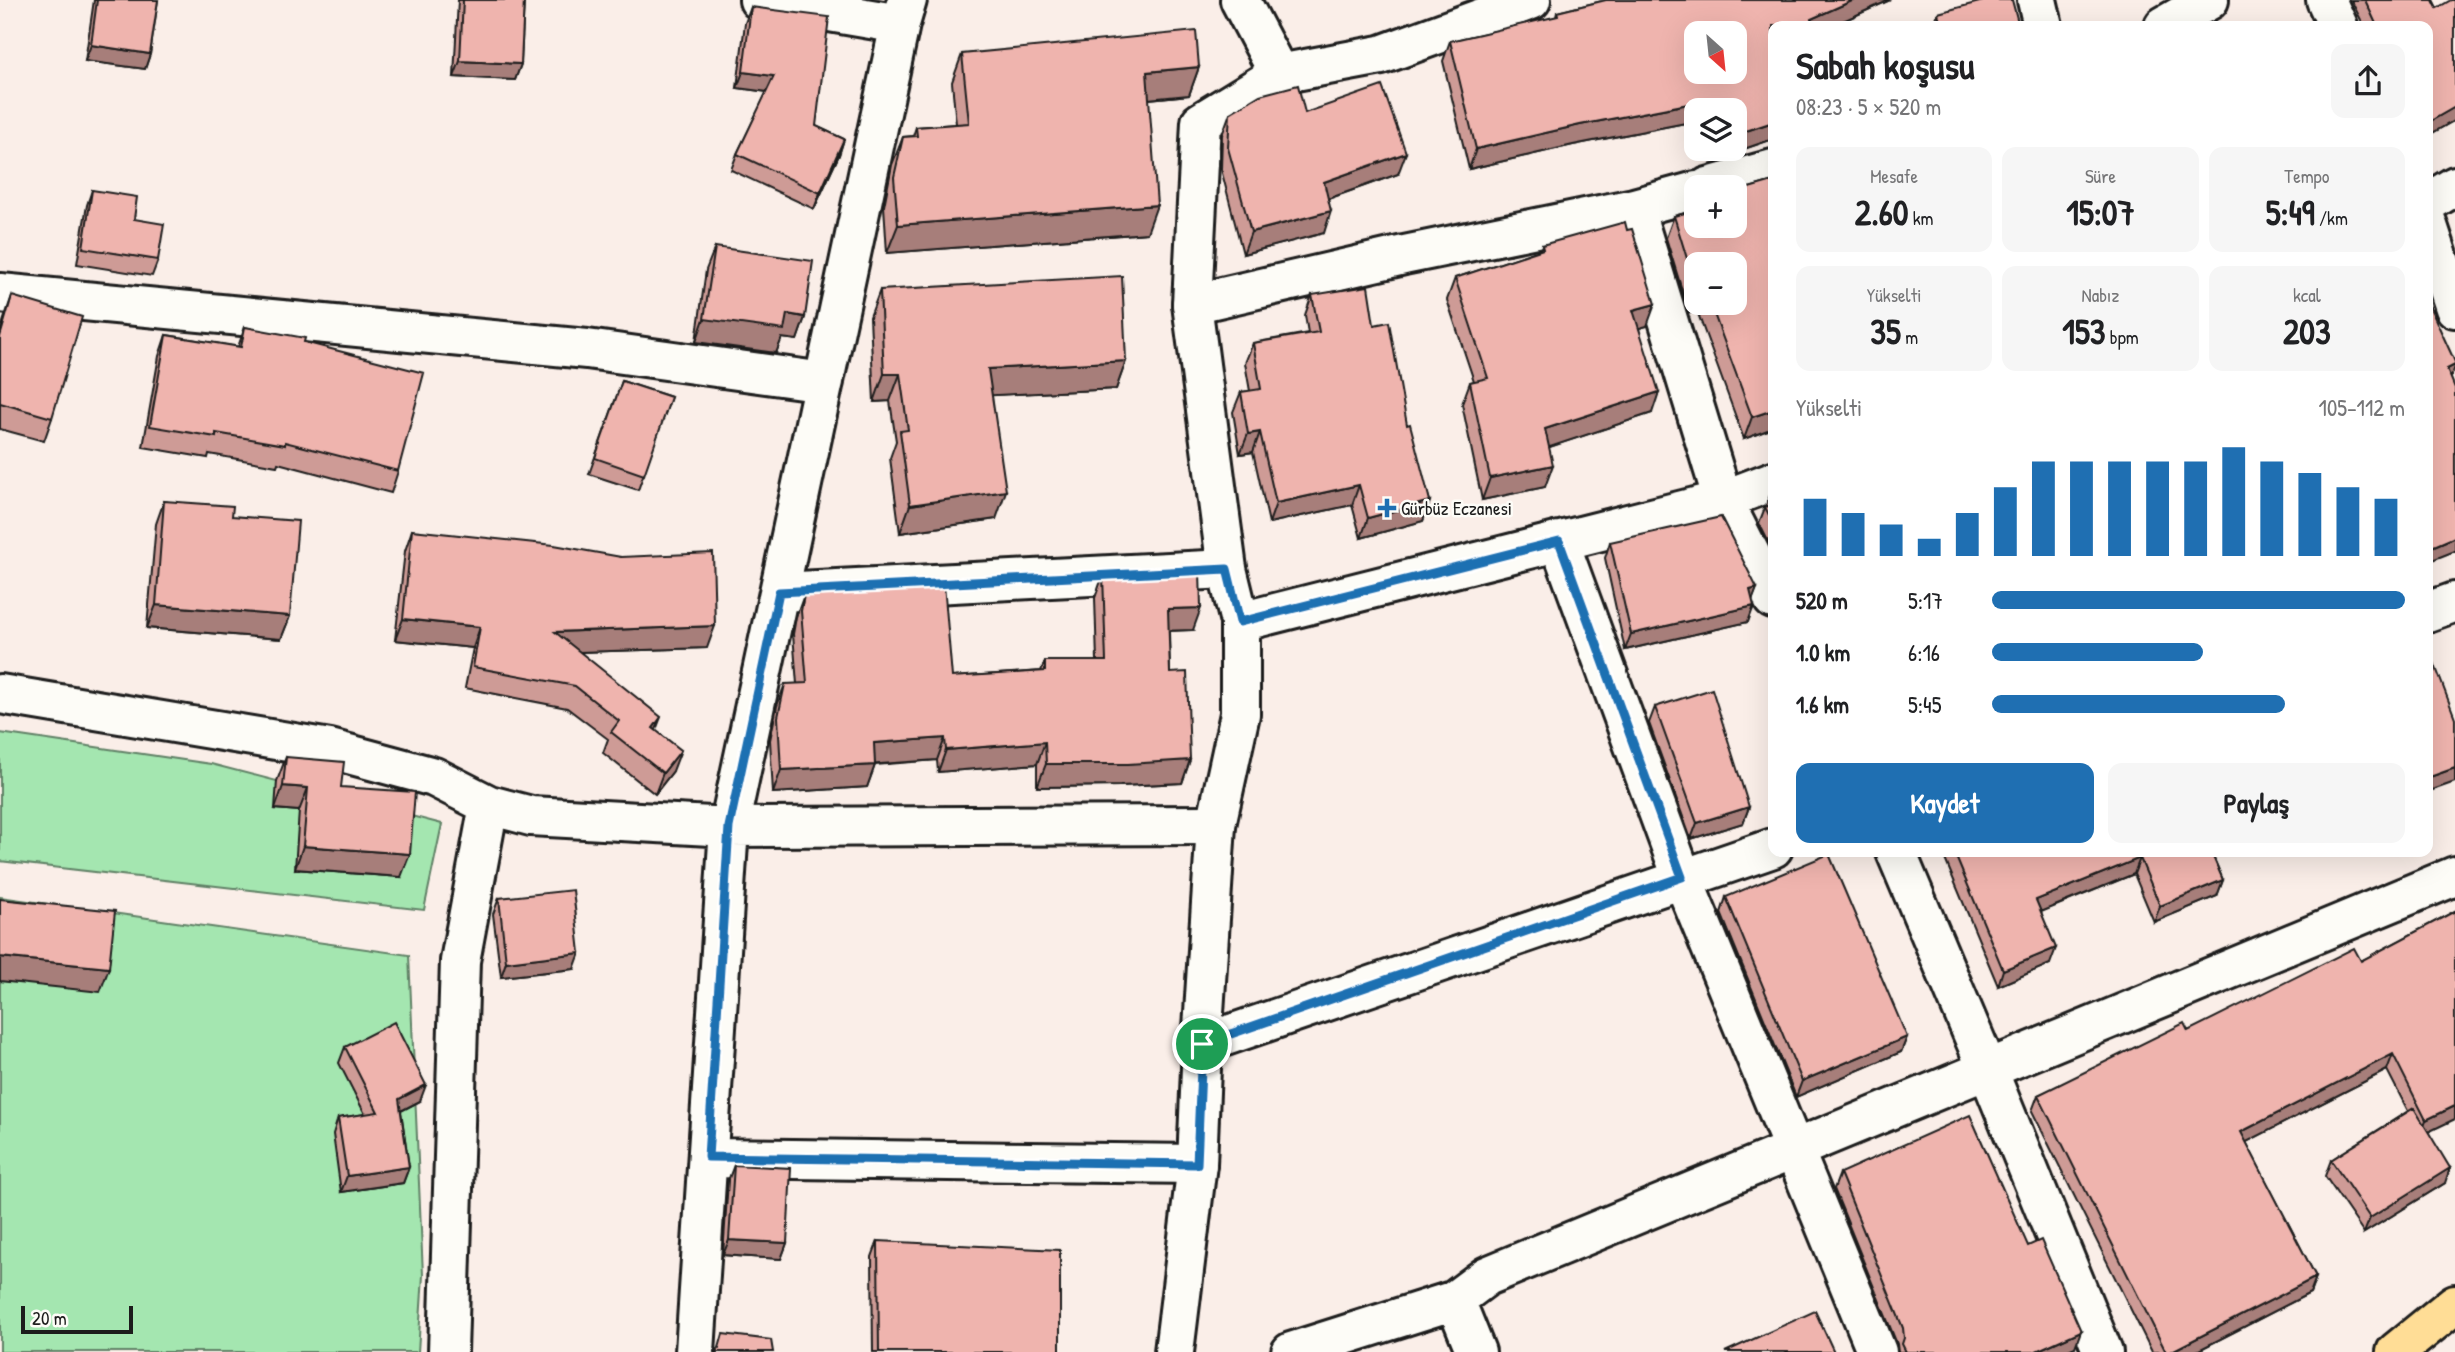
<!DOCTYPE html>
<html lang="tr">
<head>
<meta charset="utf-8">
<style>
	:root { --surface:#fff; --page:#f6f6f6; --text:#202124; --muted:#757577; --accent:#1f6fb2 }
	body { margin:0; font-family:"Patrick Hand",sans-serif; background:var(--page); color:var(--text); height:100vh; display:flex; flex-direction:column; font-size:26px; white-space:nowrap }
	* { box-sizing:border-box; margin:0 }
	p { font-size:23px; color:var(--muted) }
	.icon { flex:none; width:38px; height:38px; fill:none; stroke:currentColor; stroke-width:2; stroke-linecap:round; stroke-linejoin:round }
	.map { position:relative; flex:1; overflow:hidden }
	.details { position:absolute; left:1768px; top:21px; width:665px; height:836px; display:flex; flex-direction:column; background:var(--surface); border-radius:14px; box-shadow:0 7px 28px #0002 }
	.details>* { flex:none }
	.needle { width:46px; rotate:153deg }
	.buttons { position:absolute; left:1684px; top:21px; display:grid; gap:14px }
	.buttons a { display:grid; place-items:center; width:63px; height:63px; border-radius:14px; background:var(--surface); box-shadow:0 7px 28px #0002; font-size:35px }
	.scale { position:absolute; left:21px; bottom:18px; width:112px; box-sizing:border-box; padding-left:7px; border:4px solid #1c1c1c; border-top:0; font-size:19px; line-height:24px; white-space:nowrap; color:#1c1c1c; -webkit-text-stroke:5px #fdfcf7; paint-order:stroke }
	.pin { position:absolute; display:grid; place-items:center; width:60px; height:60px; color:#fff; margin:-30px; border:4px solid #fff; border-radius:50%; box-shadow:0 2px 7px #0007 }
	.round { display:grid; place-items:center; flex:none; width:74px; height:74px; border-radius:14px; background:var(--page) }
	.overview { display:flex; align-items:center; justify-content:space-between; height:119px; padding:0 28px }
	h1 { font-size:38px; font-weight:800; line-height:52px }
	.figures { display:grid; grid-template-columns:repeat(3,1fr); gap:10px; height:119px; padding:7px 28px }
	.figures div { display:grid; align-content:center; border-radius:14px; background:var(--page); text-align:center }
	.figures b { font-size:35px; font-weight:800 }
	.figures small { font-size:19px; font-weight:400 }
	.figures p { font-size:19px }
	.chart { height:196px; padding:14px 28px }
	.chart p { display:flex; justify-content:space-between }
	.chart svg { width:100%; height:126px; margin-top:7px; stroke:var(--accent); stroke-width:6 }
	.action { display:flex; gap:14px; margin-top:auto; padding:14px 28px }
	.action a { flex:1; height:80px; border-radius:14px; background:var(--accent); color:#fff; font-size:28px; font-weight:800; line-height:80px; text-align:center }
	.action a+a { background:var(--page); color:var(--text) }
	ul { padding:0 28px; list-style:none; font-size:23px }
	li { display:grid; grid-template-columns:112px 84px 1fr; align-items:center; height:52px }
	li i { height:18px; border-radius:9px; background:var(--accent) }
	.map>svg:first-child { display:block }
	.green { fill:#a4e6b0; stroke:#608166; stroke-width:2 }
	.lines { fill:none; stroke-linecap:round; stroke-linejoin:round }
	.minor-casing { stroke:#1c1c1c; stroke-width:44 }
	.tertiary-casing { stroke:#1c1c1c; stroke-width:44 }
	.trunk-casing { stroke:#1c1c1c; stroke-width:44 }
	.minor { stroke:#fdfcf7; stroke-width:38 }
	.tertiary { stroke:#fdfcf7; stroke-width:38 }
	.trunk { stroke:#ffdd96; stroke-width:38 }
	.wall { fill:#ce9b96; stroke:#1c1c1c; stroke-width:2; fill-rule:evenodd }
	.shaded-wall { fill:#a77e7a; stroke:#1c1c1c; stroke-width:2 }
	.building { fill:#efb4ae; stroke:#1c1c1c; stroke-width:2; fill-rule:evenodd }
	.route-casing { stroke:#fff; stroke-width:14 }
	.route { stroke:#1f6fb2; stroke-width:9 }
	.poi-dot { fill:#1f6fb2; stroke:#fdfcf7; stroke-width:2.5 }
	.labels { text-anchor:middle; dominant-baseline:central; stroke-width:5; stroke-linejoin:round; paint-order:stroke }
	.poi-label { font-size:19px; fill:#1c1c1c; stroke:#fdfcf7; text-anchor:start }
</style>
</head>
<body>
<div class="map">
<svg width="2455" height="1352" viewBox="0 0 2455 1352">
	<rect width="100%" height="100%" fill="#faeee8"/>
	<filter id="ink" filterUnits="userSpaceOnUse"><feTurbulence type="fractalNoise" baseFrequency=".0143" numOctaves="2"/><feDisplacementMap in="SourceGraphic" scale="14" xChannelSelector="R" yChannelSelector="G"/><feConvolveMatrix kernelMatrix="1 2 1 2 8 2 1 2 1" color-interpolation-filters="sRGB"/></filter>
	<g filter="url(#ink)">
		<!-- green -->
		<path class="green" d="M0 733 211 764 442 824 424 910 0 861Z
			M0 897 409 955 423 1275 418 1352H0Z"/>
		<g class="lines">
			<defs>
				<path id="minor" d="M759 0 900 24
					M1240 0 1279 74
					M2037 0 2043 26
					M2326 0 2338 26
					M2164 26 2209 0
					M1708 187 1773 169
					M2427 203 2455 186
					M1634 208 1723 500 1773 599
					M2427 223 2455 308
					M0 293 587 349 824 382
					M1192 304 1404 255 1634 208 1696 191
					M1559 541 1682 877 1877 1352
					M779 592 1227 569
					M2427 612 2455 602
					M1240 622 1723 500 1773 481
					M0 694 330 749 434 777 489 805 531 816 729 827 1216 825
					M1896 852 1987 1068 2103 1352
					M1202 1044 1773 848
					M708 1158 1197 1164
					M1455 1300 1476 1352
					M448 1352 460 961 489 805
					M695 1352 729 827 900 24 907 0
					M1291 1352 1455 1300 1487 1276C1811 1144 2132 1009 2455 876"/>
				<path id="tertiary" d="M1174 1352 1197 1164 1202 1044 1216 825 1240 714V622L1227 569 1192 304 1201 122 1279 74 1381 55 1531 0"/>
				<path id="trunk" d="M2396 1352 2455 1304"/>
			</defs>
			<!-- minor casing -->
			<use href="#minor" class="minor-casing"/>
			<!-- tertiary casing -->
			<use href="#tertiary" class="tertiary-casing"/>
			<!-- trunk casing -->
			<use href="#trunk" class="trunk-casing"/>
			<!-- minor -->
			<use href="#minor" class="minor"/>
			<!-- tertiary -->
			<use href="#tertiary" class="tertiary"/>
			<!-- trunk -->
			<use href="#trunk" class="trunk"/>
		</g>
		<!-- wall -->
		<path class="wall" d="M94 0H158L150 54 145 69 85 61Z
			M458 0H524L521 64 515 80 454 77Z
			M1606 0H1890L1832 26H1773V139L1715 159 1711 149H1734V110H1696V121L1573 145 1469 169 1443 61 1450 41 1556 17 1557 12ZM1696 33H1734V72H1696Z
			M2351 0H2433L2437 8 2455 0V120L2427 136V26H2364Z
			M751 7 816 126 844 139 839 155 814 209 731 170 737 154 767 92 737 88 745 23Z
			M1938 13 2019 26H1933Z
			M962 54 1199 67 1189 95 1149 99 1147 233 887 253 884 206 892 165 903 137 913 136 916 127 956 124 952 82Z
			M1230 113H1305L1398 174 1328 199 1324 233 1243 254 1221 169 1222 135Z
			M1773 181V428L1744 439 1697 311 1689 313 1666 238 1674 216 1739 198 1742 190ZM1696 264 1734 303H1696Z
			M92 190 134 219 158 260 152 276 77 264 87 205Z
			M1542 245 1647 326 1639 328 1652 413 1549 447 1545 487 1482 500 1462 404 1470 382 1474 381 1447 300 1455 278 1540 250Z
			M715 247 805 317 797 340 782 338 776 353 696 342 706 270Z
			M880 290 1126 361 1116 389 992 395 996 519 900 533 890 458 896 441 890 401 874 402 870 317Z
			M1312 295 1374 325 1430 501 1423 521 1361 538 1352 505 1269 523 1253 452 1240 454 1233 412 1241 392 1250 391 1245 363 1253 343 1308 333 1305 315Z
			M12 296 52 418 44 441 0 429V331Z
			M245 327 304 342 398 471 391 493 278 463 277 466 209 454 208 458 143 447 159 356 166 335 238 347Z
			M622 381 671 397 638 490 589 474Z
			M1770 495H1773V551L1759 523Z
			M164 501 232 516 290 616 281 639 147 628 156 524Z
			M412 530 707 648 580 652 656 731 673 771 655 794 603 753 608 739 567 708 465 688 473 648 395 640 405 551Z
			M1610 542 1757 588 1752 600 1748 622 1625 650 1605 558Z
			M1103 575 1193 630 1169 631 1170 673 1190 760 1182 783 1120 786 1037 787V764L938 772 937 760 875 765 867 787 773 793 770 740 777 706 785 684H797L793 634 796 617 804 595 952 677 1041 671 1045 661H1097L1095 598Z
			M1655 707 1749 807 1743 823 1691 839 1649 723Z
			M286 757 341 787 401 877 295 869 299 811 275 809 277 781Z
			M1942 852H2211L2223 880 2217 896 2154 922 2134 874 2041 912 2050 964 1998 986Z
			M1726 897 1907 1037 1901 1052 1796 1097 1721 913Z
			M499 898 574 969 501 977 493 914Z
			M2455 911 2428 1132 2445 1183 2364 1233 2325 1176 2331 1160 2408 1111 2387 1070 2246 1142 2316 1277 2310 1293 2195 1352H2152L2032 1111 2038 1095 2188 1031 2361 961Z
			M345 1047 420 1101 401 1111 409 1167 403 1183 341 1192 333 1134 338 1118 365 1114 339 1063Z
			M734 1165 787 1243 781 1259 723 1255 728 1181Z
			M1840 1173 2028 1246 2075 1347 2064 1352H1898L1897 1344 1834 1189Z
			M878 1241 1060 1352H873L872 1257Z"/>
		<!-- shaded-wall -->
		<path class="shaded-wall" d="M1854 0H1890L1832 26H1809L1811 19Z
			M91 45 150 54 145 69 85 61Z
			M460 61 521 64 515 80 454 77Z
			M1199 67 1189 95 1137 100 1147 72Z
			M743 72 774 76 768 92 737 88Z
			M1709 100 1705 110H1696V121L1573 145 1469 169 1476 149 1580 125Z
			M2455 107V120L2427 136V123Z
			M1773 122V139L1715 159 1718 149H1734V135Z
			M844 139 839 155 814 209 820 193Z
			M1406 153 1398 174 1316 203 1324 182Z
			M1157 205 1147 233 887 253 898 225Z
			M1331 211 1324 233 1243 254 1251 232Z
			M1696 295V303H1700L1697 311 1689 313Z
			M1655 304 1647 326 1625 332 1633 310Z
			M787 314 805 317 797 340 782 338 776 353 696 342 704 319Z
			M1126 361 1116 389 978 396 988 369Z
			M2455 365V367L2450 380 2447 369Z
			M884 374H900L890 401 874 402Z
			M1659 392 1652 413 1538 451 1545 429Z
			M1773 410V428L1744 439 1752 417Z
			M1260 432 1253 452 1240 454 1248 434Z
			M1553 465 1545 487 1482 500 1490 478Z
			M1359 485 1352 505 1269 523 1276 503Z
			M1006 491 996 519 900 533 910 505Z
			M1430 501 1423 521 1361 538 1368 518Z
			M2455 537V551L2427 562V549Z
			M1757 588 1751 604 1750 590Z
			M156 605 290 616 281 639 147 628Z
			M1754 606 1748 622 1625 650 1631 634Z
			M1201 608 1193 630 1160 631 1168 609Z
			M403 619 480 627 473 648 395 640Z
			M715 626 707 648 547 653 555 632Z
			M661 717 653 738V728Z
			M945 738 937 760 866 765 874 743Z
			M1045 742 1037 764 938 772 946 750Z
			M681 750 673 771 655 794 663 773Z
			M1190 760 1182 783 1120 786 1037 787 1046 764Z
			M875 765 867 787 773 793 781 770Z
			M2455 768V782L2427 792V778Z
			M283 786 308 788 299 811 275 809Z
			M1749 807 1743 823 1691 839 1697 823Z
			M303 846 410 854 401 877 295 869Z
			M2140 858 2134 874 2030 916 2036 900Z
			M2223 880 2217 896 2154 922 2160 906Z
			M2056 948 2050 964 1998 986 2003 970Z
			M580 953 574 969 501 977 506 962Z
			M0 957 109 968 100 992 0 981Z
			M1907 1037 1901 1052 1796 1097 1802 1081Z
			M2393 1054 2387 1070 2235 1148 2241 1132Z
			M426 1085 420 1101 393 1115 399 1099Z
			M2455 1106V1119L2420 1136 2426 1120Z
			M409 1167 403 1183 341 1192 347 1176Z
			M2450 1168 2445 1183 2364 1233 2370 1218Z
			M729 1240 787 1243 781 1259 723 1255Z
			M2316 1277 2310 1293 2195 1352H2170Z
			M2081 1331 2075 1347 2064 1352H2034Z"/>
		<!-- building -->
		<path class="building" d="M97 0H158L150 54 91 45Z
			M463 0H524L521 64 460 61Z
			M1606 0H1854L1811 19 1813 26H1773V122L1734 135V110H1712L1709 100 1580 125 1476 149 1450 41 1558 16 1557 12ZM1696 33H1734V72H1696Z
			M1987 0H2012L2019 26H1941L1938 13Z
			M2365 0H2433L2437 8 2451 0H2455V107L2427 123V26H2377Z
			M751 7 829 17 816 126 844 139 820 193 737 154 774 76 743 72Z
			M1196 31 1199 67 1147 72 1157 205 898 225 894 177 903 137 917 136 916 127 969 123 962 54Z
			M1298 85 1305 113 1382 86 1406 153 1324 182 1331 211 1251 232 1228 148 1230 113 1260 95Z
			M1773 181V410L1752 417 1710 303H1734V264H1696V288L1674 216 1696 210V226H1734V199L1743 196 1742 190Z
			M92 190 137 197 134 219 164 224 158 260 83 248Z
			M1625 222 1627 230 1632 229 1655 304 1633 310 1659 392 1545 429 1553 465 1490 478 1470 382 1488 378 1455 278 1543 249 1542 245Z
			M715 247 813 261 805 317 787 314 784 330 704 319Z
			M1122 276 1126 361 988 369 1006 491 910 505 900 431 908 430 900 374H884L880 290Z
			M1368 286 1374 325 1389 322 1407 425 1410 424 1430 501 1368 518 1359 485 1276 503 1260 432 1248 434 1241 392 1261 389 1253 343 1319 332 1312 295Z
			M12 296 82 317 52 418 0 403V337Z
			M2427 301 2455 362V365L2447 369 2455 388V537L2427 549Z
			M245 327 305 338 304 342 424 373 398 471 285 442V445L216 433V437L150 426 166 335 241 347Z
			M622 381 671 397 644 475 595 458Z
			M164 501 233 506 232 516 298 521 290 616 156 605Z
			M1773 505V523L1765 507Z
			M1721 517 1757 588 1750 590 1754 606 1631 634 1610 542Z
			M412 530 554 545 621 557 713 553 715 626 555 632 661 717 653 728 681 750 663 773 611 732 619 721 575 686 473 667 480 627 403 619Z
			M1200 570 1201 608 1168 609 1170 673 1187 672 1190 760 1128 764H1046L1045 742 946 750 945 738 874 743 875 765 781 770 778 717 785 684 807 683 801 611 804 595 944 584 952 677 1045 671V661H1106L1103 575Z
			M2427 644 2455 718V768L2427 778Z
			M1712 689 1749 807 1697 823 1655 707Z
			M286 757 344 762 341 787 415 792 410 854 303 846 308 788 283 786Z
			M1954 852H2211L2223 880 2160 906 2140 858 2036 900 2056 948 2003 970Z
			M1829 854 1907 1037 1802 1081 1726 897Z
			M573 890 580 953 506 962 499 898Z
			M0 899 115 911 109 968 0 957Z
			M2455 911V1106L2426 1120 2393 1054 2241 1132 2316 1277 2170 1352H2166L2038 1095 2184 1023 2188 1031 2354 948 2361 961Z
			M394 1022 426 1085 399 1099 409 1167 347 1176 338 1118 378 1112 345 1047Z
			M2414 1108 2450 1168 2370 1218 2331 1160Z
			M1970 1115 2028 1246 2041 1240 2081 1331 2034 1352H1906L1902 1344 1904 1338 1903 1328 1840 1173Z
			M734 1165 791 1168 787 1243 729 1240Z
			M878 1241 1060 1250V1352H879Z
			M1815 1311 1834 1352H1725Z
			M723 1334 771 1340 773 1352H715L719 1348Z"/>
	</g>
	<g class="lines" filter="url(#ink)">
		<defs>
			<path id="route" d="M1559 541 1682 877 1202 1044 1197 1164 708 1157 729 827 779 592 1227 569 1240 622Z"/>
		</defs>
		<!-- route casing -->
		<use href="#route" class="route-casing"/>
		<!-- route -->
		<use href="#route" class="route"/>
	</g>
	<!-- markers -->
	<path class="poi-dot" d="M1383.5 497.5h7v7h7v7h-7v7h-7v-7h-7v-7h7z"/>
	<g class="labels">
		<!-- poi labels -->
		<g class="poi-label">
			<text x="1401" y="508">Gürbüz Eczanesi</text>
		</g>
	</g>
</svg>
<div class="buttons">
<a><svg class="needle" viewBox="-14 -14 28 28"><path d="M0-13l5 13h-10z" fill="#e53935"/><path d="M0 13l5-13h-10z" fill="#757577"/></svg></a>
<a><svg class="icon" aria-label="layers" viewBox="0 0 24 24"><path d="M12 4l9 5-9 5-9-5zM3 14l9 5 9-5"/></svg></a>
<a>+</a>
<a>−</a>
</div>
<div class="scale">20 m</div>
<div class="pin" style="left:1202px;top:1044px;background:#1e9e55"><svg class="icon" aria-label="arrive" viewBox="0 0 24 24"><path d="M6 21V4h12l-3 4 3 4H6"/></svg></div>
<section class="details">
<div class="overview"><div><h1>Sabah koşusu</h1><p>08:23 · 5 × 520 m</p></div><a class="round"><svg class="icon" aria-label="share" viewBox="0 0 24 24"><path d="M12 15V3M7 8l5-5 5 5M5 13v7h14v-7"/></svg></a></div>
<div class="figures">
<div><p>Mesafe</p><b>2.60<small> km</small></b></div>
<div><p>Süre</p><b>15:07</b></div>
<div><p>Tempo</p><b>5:49<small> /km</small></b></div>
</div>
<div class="figures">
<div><p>Yükselti</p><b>35<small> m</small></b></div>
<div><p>Nabız</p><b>153<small> bpm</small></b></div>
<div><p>kcal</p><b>203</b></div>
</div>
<div class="chart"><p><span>Yükselti</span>105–112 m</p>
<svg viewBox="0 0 160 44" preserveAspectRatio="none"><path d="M5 44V24M15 44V29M25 44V33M35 44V38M45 44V29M55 44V20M65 44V11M75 44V11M85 44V11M95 44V11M105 44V11M115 44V6M125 44V11M135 44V15M145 44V20M155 44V24"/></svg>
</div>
<ul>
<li><b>520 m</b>5:17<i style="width:100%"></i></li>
<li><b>1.0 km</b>6:16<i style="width:51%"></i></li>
<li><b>1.6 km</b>5:45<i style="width:71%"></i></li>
</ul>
<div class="action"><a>Kaydet</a><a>Paylaş</a></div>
</section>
</div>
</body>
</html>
